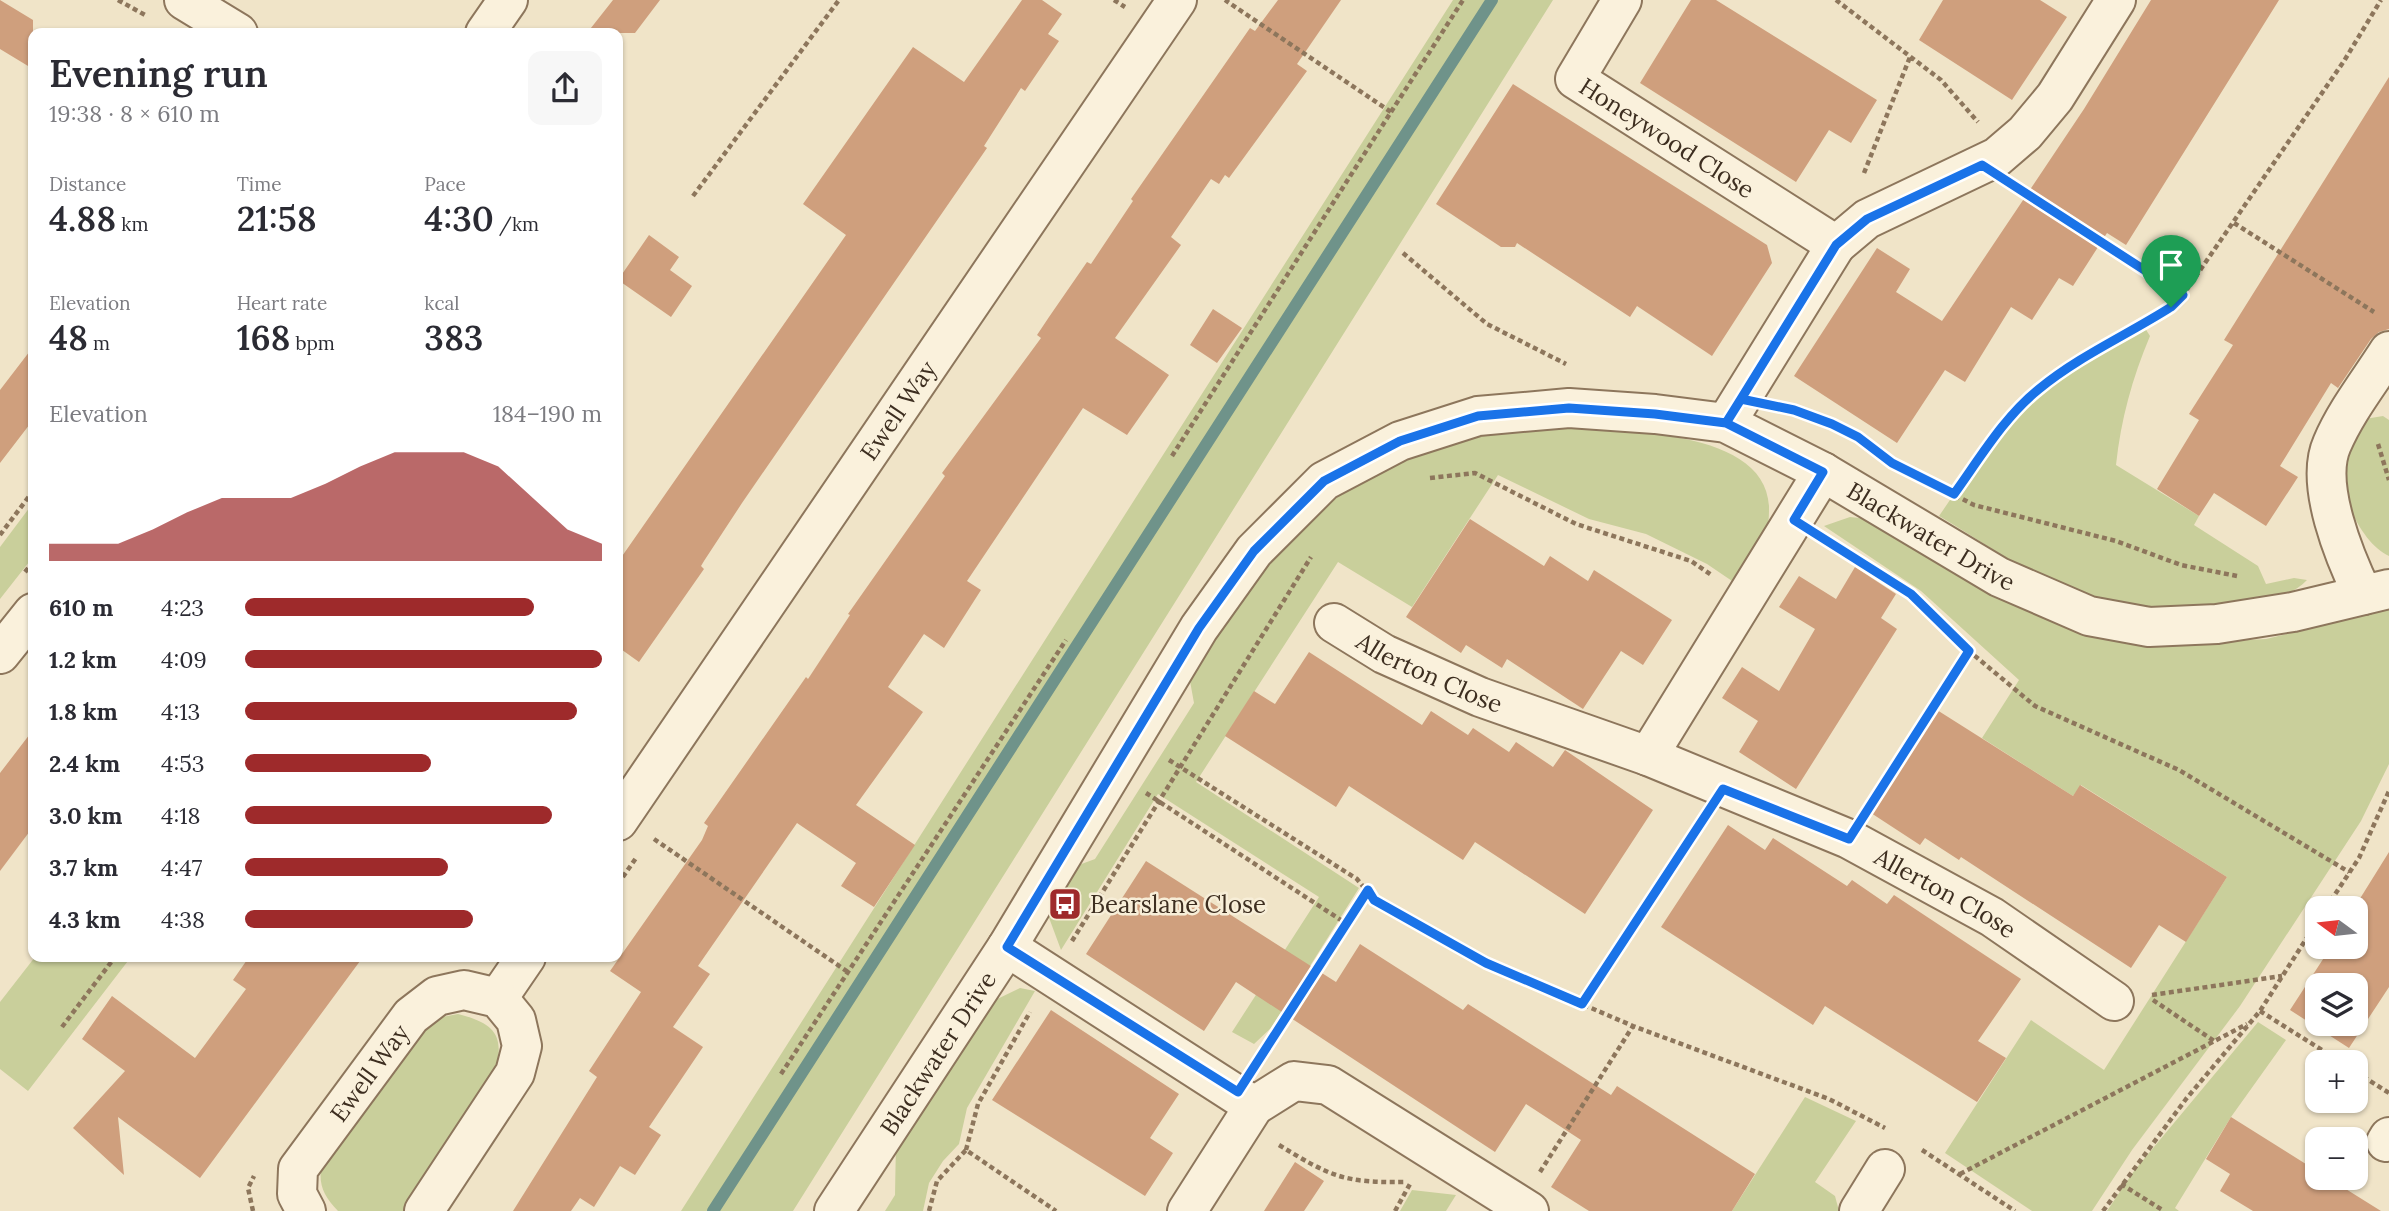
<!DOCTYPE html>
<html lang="en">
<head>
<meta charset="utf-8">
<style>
	:root { --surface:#fff; --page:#f7f7f7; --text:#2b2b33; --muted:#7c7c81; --accent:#9e2a2b }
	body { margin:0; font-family:Lora,serif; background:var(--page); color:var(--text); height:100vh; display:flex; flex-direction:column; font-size:26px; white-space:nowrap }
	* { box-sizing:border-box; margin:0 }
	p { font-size:23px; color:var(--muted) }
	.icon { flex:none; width:38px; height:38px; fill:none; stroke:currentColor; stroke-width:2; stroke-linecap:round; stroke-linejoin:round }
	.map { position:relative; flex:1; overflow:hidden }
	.panel { position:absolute; left:28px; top:28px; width:595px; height:934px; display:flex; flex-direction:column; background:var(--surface); border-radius:14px; box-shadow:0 2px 5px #0004 }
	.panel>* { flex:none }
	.needle { width:46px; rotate:285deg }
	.fabs { position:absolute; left:2305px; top:896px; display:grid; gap:14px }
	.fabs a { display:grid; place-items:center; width:63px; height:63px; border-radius:14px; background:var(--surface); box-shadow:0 2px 5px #0004; font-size:35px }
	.pin { position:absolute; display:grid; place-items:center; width:60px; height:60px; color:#fff; margin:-72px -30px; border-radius:50% 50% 50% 0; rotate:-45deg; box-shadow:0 0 7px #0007 }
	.pin .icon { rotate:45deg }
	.round { display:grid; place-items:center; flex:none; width:74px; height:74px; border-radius:14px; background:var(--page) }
	.headline { display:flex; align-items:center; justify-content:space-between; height:119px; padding:0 21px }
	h1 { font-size:38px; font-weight:600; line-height:52px }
	.figures { display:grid; grid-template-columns:repeat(3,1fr); gap:10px; height:119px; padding:7px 21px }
	.figures div { display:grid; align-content:center }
	.figures b { font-size:35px; font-weight:600 }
	.figures small { font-size:19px; font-weight:400 }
	.figures p { font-size:19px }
	.chart { height:196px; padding:14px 21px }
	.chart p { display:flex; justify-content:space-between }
	.chart svg { width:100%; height:126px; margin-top:7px; fill:var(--accent); opacity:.7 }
	ul { padding:0 21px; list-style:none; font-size:23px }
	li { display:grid; grid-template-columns:112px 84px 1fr; align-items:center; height:52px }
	li i { height:18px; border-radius:9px; background:var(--accent) }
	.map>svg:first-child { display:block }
	.green { fill:#c9cf9b }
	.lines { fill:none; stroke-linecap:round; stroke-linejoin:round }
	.stream { stroke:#6f938a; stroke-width:12 }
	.building { fill:#cf9f7d; fill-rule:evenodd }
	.street-casing { stroke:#8d765c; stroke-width:42 }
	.path { stroke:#8d765c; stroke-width:4.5; stroke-dasharray:5 3.5; stroke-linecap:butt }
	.street { stroke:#faf1dc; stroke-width:38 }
	.route-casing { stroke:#fff; stroke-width:14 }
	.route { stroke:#1a73e8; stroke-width:9 }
	.labels { text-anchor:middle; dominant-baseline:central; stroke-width:5; stroke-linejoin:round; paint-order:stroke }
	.street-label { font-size:24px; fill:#3d2e20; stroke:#f7eed8 }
	.poi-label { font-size:24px; fill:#3d2e20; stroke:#f7eed8; text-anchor:start }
</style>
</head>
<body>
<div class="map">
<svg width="2389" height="1211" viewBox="0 0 2389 1211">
	<rect width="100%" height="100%" fill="#f0e4c8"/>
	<!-- green -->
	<path class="green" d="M1453 0H1553L793 1211H681Z
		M2143 325 2150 336C2132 379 2121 419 2116 465L2199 516 2194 525 2258 566 2266 584 2294 578 2307 580C2287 601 2256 601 2227 603 2193 606 2155 611 2120 606 2059 598 1992 547 1939 516 1969 473 1998 424 2038 390 2069 363 2107 344 2143 325Z
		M2383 416 2389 420V556C2362 544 2337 492 2344 463 2347 448 2359 432 2365 419Z
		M1541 427C1599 431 1765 423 1769 506 1769 516 1769 528 1764 538 1757 553 1745 568 1735 583L1707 564 1646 534 1589 519 1498 475 1412 607 1338 562 1196 782 1359 888 1271 1028 1254 1044 1232 1032 1319 897 1158 794 1061 950 1048 915 1068 869 1095 859 1194 703 1190 681 1242 592 1305 520 1359 482 1424 449 1481 434Z
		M33 503V557L0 599V547Z
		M1850 517 1869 519 1956 573 2022 609 2068 627 2174 644 2266 639 2389 609V764L2361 821 2240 1006 2132 1150 2092 1211H2032L1945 1153 2031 1020 2104 1070 2227 877 2081 785 2073 796 1982 738 2019 680 1921 591 1824 526Z
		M35 957H131L28 1091 0 1069V1002Z
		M1020 988 1035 991 967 1108 959 1144 943 1161 929 1183 923 1211H885L895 1195 896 1141 989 1003Z
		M458 1014C498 1024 506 1038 493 1078L407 1211H338C322 1194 317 1182 323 1159L421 1030 437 1018Z
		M2258 1022 2286 1040 2231 1117 2175 1208 2179 1211H2107L2134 1171Z
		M1805 1097 1856 1121 1815 1182 1835 1196 1839 1211H1732Z
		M1412 1190 1456 1195 1446 1211H1400Z"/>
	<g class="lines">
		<!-- stream -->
		<path class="stream" d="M713 1211 1492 0"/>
	</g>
	<!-- building -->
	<path class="building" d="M0 0 33 20V69L0 49Z
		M613 0H660L635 33H587Z
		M1022 0H1042L1062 14 1048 34 1059 41 1025 91 1021 88 984 146 987 148 742 503 704 561 701 566 704 569 639 662 618 647V562L846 235 803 204 913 47 964 82Z
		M1278 0H1341L1297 64 1307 71 1229 178 1225 175 1219 184 1211 179 1171 237 1181 245 1115 338 1169 375 1127 435 1083 408 967 581 981 590 944 648 924 634 888 687 923 712 856 805 915 845 874 907 841 886 856 863 797 823 698 966 710 974 673 1027 703 1047 649 1127 661 1135 635 1175 620 1166 594 1207 580 1198 571 1211H513L597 1077 589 1071 641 992 610 971 702 840 708 826 704 823 806 677 808 679 850 615 848 614 945 476 942 473 1041 338 1037 335 1049 317 1087 262 1091 264 1133 201 1131 199 1250 28 1255 31Z
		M1691 0H1716L1877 100 1851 143 1829 130 1796 182 1640 83Z
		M1943 0H2040L2067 17 2012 100 1919 40Z
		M2151 0H2279L2126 245 2107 233 2073 286 2059 278 2032 320 2011 307 1965 382 1945 370 1897 443 1794 376 1877 248 1910 269 1896 292 1942 321 2084 109Z
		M2389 77V329L2379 332 2371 339 2338 388 2331 383 2280 466 2298 477 2266 526 2214 493 2199 516 2157 489 2199 420 2189 414 2233 345 2224 340Z
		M1513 84 1767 245 1772 263 1712 356 1637 306 1630 317 1517 243 1515 247H1501L1436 204Z
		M649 235 679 257 670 270 692 286 671 317 618 280Z
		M1213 309 1242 328 1217 363 1190 345Z
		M33 347V420L0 463V390Z
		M1470 519 1544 566 1550 556 1588 581 1594 570 1672 620 1643 665 1621 651 1583 709 1507 659 1502 668 1466 645 1461 653 1406 617Z
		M1855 567 1896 594 1881 618 1897 629 1796 789 1739 752 1758 721 1722 698 1742 667 1779 691 1815 629 1779 607 1799 576 1836 599Z
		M1309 652 1422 725 1431 711 1468 735 1473 728 1509 752 1516 742 1553 767 1565 750 1653 810 1585 914 1475 842 1463 860 1349 786 1336 807 1225 736 1254 691 1275 704Z
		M1937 710 2073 796 2080 785 2227 877 2186 942 2159 925 2131 968 1961 857 1959 860 1925 838 1920 845 1871 813Z
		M33 730V827L0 871V773Z
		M1728 825 1765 850 1773 838 1847 886 1852 880 1887 904 1894 895 2021 979 1978 1041 2006 1058 1977 1102 1825 1006 1813 1025 1661 927Z
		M2389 852V987L2349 1048 2290 1010 2327 953 2332 957 2339 947H2356V905ZM2317 985H2356V1024H2317Z
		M1146 861 1336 982 1360 944 1463 1010 1468 1004 1611 1095 1617 1086 1755 1174 1732 1211H1589L1551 1187 1581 1140 1526 1104 1495 1152 1236 982 1204 1031 1086 954Z
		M249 957H363L200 1178 118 1117 124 1175 73 1128 125 1071 82 1039 112 996 195 1058 246 989 233 980Z
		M1051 1010 1179 1094 1150 1138 1173 1153 1145 1196 992 1100Z
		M2231 1117 2309 1166 2317 1153V1178H2346L2341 1186 2381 1211H2253L2220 1191 2230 1174 2206 1159Z
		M1295 1162 1324 1181 1304 1211H1264Z"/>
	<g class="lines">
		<defs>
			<g id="street">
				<path d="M184 0 238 33"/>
				<path id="s1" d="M1622 0 1575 79 1836 245 1867 219 1997 157 2025 133 2055 97 2116 0"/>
				<path d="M485 33 508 0"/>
				<path d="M1726 423 1836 245"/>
				<path d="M2363 595C2345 558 2314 484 2332 444 2346 411 2370 381 2389 351"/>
				<path id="s2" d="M1334 623 1384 654 1480 697 1648 756 1849 839 1992 917 2114 1001"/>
				<path d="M0 654 33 613"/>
				<path d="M1648 756 1823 472"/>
				<path id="s3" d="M618 821 1177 0"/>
				<path d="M1007 947 1254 1106 1294 1081 1328 1085 1529 1211"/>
				<path d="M498 998 526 957"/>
				<path d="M2386 1142 2389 1137"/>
				<path id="s4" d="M306 1211 297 1194 298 1169 411 1016 437 996 464 990 498 998 516 1020 522 1046 515 1073 424 1211"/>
				<path id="s5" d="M834 1211 1007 947 1199 628 1254 551 1324 481 1400 441 1478 416 1569 408 1655 414 1726 423 1823 472 1999 577 2089 616 2149 627 2217 624 2293 612 2389 589"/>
				<path d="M1187 1211 1254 1106"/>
				<path d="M1859 1211 1885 1169"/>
			</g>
		</defs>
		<!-- street casing -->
		<use href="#street" class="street-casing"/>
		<!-- path -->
		<path class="path" d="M118 0 145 15
			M1114 0 1125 7
			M1836 0 1941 80 1978 122
			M1391 112 1463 0
			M1864 173 1910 57
			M2022 191 2183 295
			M693 196 839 0
			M2234 223 2374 312
			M1403 253 1487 324 1566 364
			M1814 418 1858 437 1882 456
			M2378 444 2389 480
			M1172 456 1391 112 1225 0
			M1910 472 1974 505 2116 541 2181 565 2237 576
			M1430 478 1475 473 1576 524 1691 561 1713 576
			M1953 495 1999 431 2038 390 2098 348 2171 308 2183 295 2344 61 2381 0
			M0 535 33 491
			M1828 541 1911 594 1969 651 2035 706 2179 770 2349 872
			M25 572 33 562
			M1169 760 1357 879 1374 900 1486 963 1633 1026 1829 1099 1885 1128
			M1146 793 1347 924
			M1870 806 1968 651
			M654 839 848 972
			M618 884 636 858
			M2326 908 2359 858 2389 791
			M1072 941 1311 557
			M2152 995 2282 976
			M2153 1000 2214 1041
			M1582 1004 1701 823
			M2260 1011 2341 1062
			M62 1027 115 957
			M1267 1048 1368 890
			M2356 1072 2389 1093
			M781 1074 1066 640
			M1279 1145C1330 1176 1343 1183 1404 1182
			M966 1150 978 1104 1030 1012
			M1922 1150 2015 1211
			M1540 1172 1633 1026
			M1960 1174 2247 1024
			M2121 1184 2164 1211
			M253 1211 248 1188 254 1176
			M929 1211 937 1181 966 1150 1056 1211
			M1395 1211 1410 1184
			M2103 1211 2186 1099 2260 1011 2317 922"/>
		<!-- street -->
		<use href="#street" class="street"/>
	</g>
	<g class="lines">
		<defs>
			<path id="route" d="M2171 307C2127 335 2079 356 2039 389 2004 417 1980 458 1954 494L1892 463 1858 437 1832 424 1794 410 1741 399 1726 423 1655 414 1569 408 1478 416 1400 441 1324 481 1254 551 1199 628 1007 947 1238 1092 1368 890 1374 900 1486 963 1582 1004 1723 789 1849 839 1969 651 1911 594 1794 520 1823 472 1726 423 1741 399 1836 245 1867 219 1982 165 2183 295 2171 307"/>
		</defs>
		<!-- route casing -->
		<use href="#route" class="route-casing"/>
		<!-- route -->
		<use href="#route" class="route"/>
	</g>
	<!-- icons -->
	<defs>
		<symbol id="bus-square" viewBox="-11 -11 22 22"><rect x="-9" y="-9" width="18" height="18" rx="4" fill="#9e2a2b" stroke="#f7eed8"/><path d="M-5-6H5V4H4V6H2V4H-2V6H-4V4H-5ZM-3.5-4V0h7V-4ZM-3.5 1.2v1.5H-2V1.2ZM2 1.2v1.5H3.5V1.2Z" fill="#fff"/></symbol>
	</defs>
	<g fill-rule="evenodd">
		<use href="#bus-square" x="1046" y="885" width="38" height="38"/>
	</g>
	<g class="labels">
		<!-- street labels -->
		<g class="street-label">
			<text stroke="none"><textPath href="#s1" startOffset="201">Honeywood Close</textPath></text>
			<text stroke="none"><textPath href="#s3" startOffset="497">Ewell Way</textPath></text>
			<text stroke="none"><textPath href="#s5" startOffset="1533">Blackwater Drive</textPath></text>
			<text stroke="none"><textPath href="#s2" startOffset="108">Allerton Close</textPath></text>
			<text stroke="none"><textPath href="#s2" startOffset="670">Allerton Close</textPath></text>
			<text stroke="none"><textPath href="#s5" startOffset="189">Blackwater Drive</textPath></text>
			<text stroke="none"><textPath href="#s4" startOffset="164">Ewell Way</textPath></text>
		</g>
		<!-- poi labels -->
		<g class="poi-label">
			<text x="1090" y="904">Bearslane Close</text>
		</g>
	</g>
</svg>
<div class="fabs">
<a><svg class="needle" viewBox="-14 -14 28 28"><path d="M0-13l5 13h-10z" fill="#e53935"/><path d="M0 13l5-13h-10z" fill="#7c7c81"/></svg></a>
<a><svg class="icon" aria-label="layers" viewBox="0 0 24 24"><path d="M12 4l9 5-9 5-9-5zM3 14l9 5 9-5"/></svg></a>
<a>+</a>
<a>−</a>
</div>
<div class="pin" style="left:2171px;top:307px;background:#1e9e55"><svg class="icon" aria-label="arrive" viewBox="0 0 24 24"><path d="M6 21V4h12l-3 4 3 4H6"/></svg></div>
<section class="panel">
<div class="headline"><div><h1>Evening run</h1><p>19:38 · 8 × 610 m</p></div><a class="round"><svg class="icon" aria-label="share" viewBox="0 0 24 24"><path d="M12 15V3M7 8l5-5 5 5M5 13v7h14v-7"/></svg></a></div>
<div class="figures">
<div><p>Distance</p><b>4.88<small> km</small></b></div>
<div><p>Time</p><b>21:58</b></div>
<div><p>Pace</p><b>4:30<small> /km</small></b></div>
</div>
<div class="figures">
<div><p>Elevation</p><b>48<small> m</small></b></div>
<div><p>Heart rate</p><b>168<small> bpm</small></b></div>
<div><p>kcal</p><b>383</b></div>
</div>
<div class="chart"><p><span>Elevation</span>184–190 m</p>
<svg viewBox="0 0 160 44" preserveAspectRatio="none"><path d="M0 44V38L10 38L20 38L30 33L40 27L50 22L60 22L70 22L80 17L90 11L100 6L110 6L120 6L130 11L140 22L150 33L160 38V44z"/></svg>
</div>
<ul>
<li><b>610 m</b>4:23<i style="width:81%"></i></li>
<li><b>1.2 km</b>4:09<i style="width:100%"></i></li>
<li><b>1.8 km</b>4:13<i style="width:93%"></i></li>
<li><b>2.4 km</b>4:53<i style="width:52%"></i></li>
<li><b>3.0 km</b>4:18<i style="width:86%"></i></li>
<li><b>3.7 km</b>4:47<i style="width:57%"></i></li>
<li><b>4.3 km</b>4:38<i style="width:64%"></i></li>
</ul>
</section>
</div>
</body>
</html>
